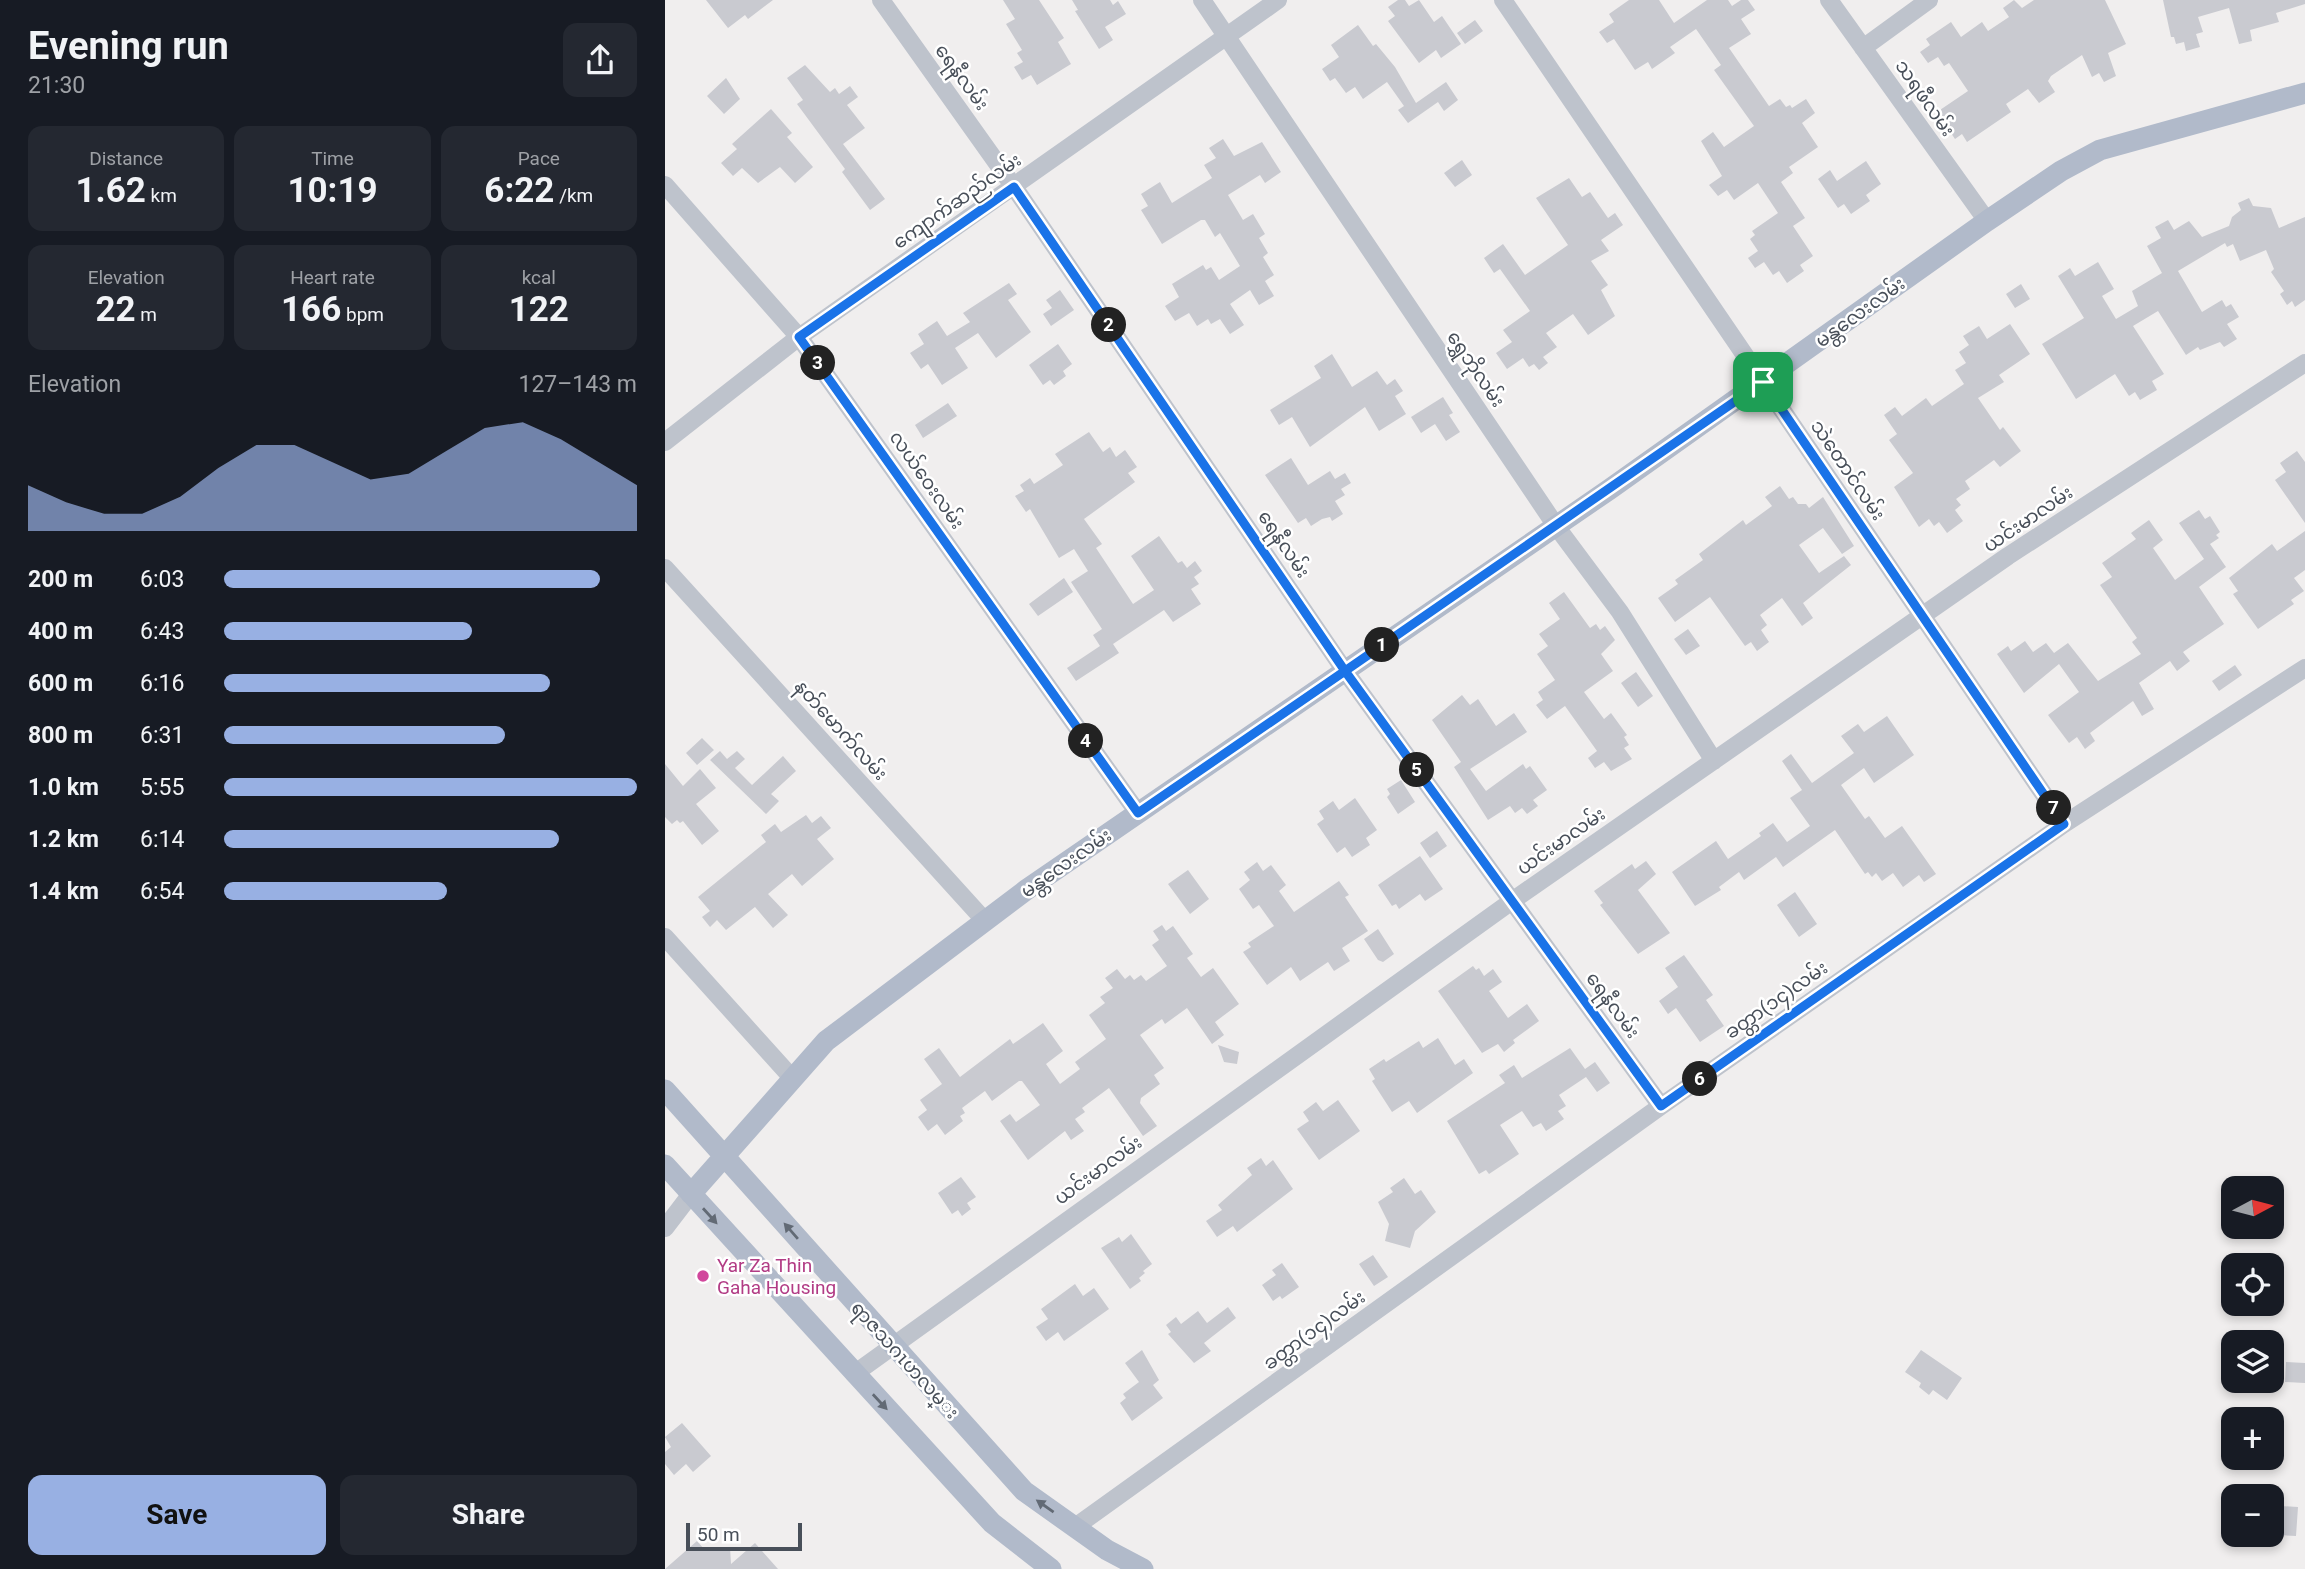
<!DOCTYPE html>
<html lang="en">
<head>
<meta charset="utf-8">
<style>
	:root { --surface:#171b24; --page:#242831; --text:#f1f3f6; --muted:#9ea1a6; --accent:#98b0e3 }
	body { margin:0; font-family:Roboto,"Noto Sans Myanmar",sans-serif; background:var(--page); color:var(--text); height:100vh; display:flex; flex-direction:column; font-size:26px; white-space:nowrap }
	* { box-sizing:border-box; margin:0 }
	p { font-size:23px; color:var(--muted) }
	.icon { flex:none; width:38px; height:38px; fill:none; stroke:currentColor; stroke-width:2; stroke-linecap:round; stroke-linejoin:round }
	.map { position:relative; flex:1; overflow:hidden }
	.details { display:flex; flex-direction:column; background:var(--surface); width:665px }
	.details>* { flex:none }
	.needle { width:46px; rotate:83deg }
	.controls { position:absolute; left:1556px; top:1176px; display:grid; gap:14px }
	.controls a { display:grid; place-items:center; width:63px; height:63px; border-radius:14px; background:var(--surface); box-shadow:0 4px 10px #0003; font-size:35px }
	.scale { position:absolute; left:21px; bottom:18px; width:116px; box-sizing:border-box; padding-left:7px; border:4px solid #484f59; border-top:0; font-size:19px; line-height:24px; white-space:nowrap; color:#484f59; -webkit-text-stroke:5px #fff; paint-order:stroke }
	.pin { position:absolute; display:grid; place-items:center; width:60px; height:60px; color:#fff; margin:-30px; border-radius:14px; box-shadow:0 4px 10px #0006 }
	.km { position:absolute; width:35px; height:35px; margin:-18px; border-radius:50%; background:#222; color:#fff; font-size:19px; line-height:35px; text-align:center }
	.round { display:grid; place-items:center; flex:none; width:74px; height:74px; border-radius:14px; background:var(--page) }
	.overview { display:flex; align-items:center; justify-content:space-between; height:119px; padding:0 28px }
	h1 { font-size:38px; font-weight:700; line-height:52px }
	.metrics { display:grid; grid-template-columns:repeat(3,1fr); gap:10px; height:119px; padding:7px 28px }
	.metrics div { display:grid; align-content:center; border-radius:14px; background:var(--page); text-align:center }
	.metrics b { font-size:35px; font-weight:700 }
	.metrics small { font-size:19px; font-weight:400 }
	.metrics p { font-size:19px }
	.chart { height:196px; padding:14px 28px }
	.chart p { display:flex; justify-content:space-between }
	.chart svg { width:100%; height:126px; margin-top:7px; fill:var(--accent); opacity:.7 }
	.button { display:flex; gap:14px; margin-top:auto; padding:14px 28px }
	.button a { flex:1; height:80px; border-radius:14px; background:var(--accent); color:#111; font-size:28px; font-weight:700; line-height:80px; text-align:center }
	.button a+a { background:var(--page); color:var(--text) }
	ul { padding:0 28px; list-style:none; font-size:23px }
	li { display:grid; grid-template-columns:112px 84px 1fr; align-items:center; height:52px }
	li i { height:18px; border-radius:9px; background:var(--accent) }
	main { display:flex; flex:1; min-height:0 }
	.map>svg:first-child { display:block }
	.building { fill:#c9cad0 }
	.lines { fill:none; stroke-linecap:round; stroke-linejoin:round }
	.minor { stroke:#bec3cc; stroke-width:18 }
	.major { stroke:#b1baca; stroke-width:21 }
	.oneway { fill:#626a75 }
	.route-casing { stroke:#fff; stroke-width:14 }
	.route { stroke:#1a73e8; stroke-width:9 }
	.hotel-dot { fill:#d1479c; stroke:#fff; stroke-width:2.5 }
	.labels { text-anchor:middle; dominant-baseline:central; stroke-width:5; stroke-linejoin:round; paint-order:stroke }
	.street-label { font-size:19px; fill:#484f59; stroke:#fff }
	.hotel-label { font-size:19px; fill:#b23c85; stroke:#fff; text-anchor:start }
</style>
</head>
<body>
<main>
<section class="details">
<div class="overview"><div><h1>Evening run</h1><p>21:30</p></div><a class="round"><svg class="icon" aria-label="share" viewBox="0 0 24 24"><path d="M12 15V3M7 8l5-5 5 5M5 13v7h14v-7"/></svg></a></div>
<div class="metrics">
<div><p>Distance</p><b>1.62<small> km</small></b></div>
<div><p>Time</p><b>10:19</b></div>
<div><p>Pace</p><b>6:22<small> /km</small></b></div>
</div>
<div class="metrics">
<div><p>Elevation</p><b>22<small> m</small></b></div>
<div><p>Heart rate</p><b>166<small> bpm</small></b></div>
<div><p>kcal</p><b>122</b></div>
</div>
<div class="chart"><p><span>Elevation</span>127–143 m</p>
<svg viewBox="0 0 160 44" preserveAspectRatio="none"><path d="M0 44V28L10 34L20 38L30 38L40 32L50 22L60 14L70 14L80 20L90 26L100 24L110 16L120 8L130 6L140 12L150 20L160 28V44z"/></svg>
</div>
<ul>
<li><b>200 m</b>6:03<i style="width:91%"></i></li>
<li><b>400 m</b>6:43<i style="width:60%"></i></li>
<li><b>600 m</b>6:16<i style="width:79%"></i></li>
<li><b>800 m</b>6:31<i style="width:68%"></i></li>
<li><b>1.0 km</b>5:55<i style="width:100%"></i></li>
<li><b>1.2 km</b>6:14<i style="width:81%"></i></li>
<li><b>1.4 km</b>6:54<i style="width:54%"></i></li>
</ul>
<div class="button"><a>Save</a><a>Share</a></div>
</section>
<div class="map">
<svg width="1640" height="1569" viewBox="0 0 1640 1569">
	<rect width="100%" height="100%" fill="#f0eeee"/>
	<!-- building -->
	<path class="building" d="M41 0H108L83 19 80 15 63 28Z
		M338 0H374L399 38 393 42 406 64 372 85 366 75 357 80 349 67 358 62 352 53 357 50 341 24 350 19Z
		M407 0H445L448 5 453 1 461 14 440 27 448 40 434 49 410 11 413 10Z
		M733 0H740L744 6 754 0 769 22 777 16 796 44 776 58 771 50 754 63 723 21 730 16 723 7Z
		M964 0H994L1009 23 1042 0H1063L1067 6 1076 0H1083L1090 10 1076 19 1086 34 1064 48 1104 106 1115 99 1121 107 1125 105 1127 108 1141 99 1150 113 1137 123 1153 147 1124 167 1128 173 1116 182 1140 218 1128 226 1148 256 1135 265 1139 271 1122 283 1114 271 1108 275 1099 262 1090 268 1083 258 1093 251 1085 239 1090 235 1087 231 1113 213 1093 183 1069 200 1062 190 1053 196 1044 185 1057 176 1036 141 1048 132 1059 147 1089 126 1049 70 1056 65 1031 29 1005 47 1010 53 987 69 983 62 970 70 949 39 942 43 934 32 949 22 944 14Z
		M1349 0 1357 8 1369 0H1440L1461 44 1443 53 1451 76 1439 82 1434 73 1427 77 1417 55 1386 76 1383 81 1390 92 1374 103 1363 89 1341 104 1346 112 1302 142 1297 134 1290 139 1272 112 1303 91 1284 63 1279 66 1273 57 1263 63 1255 52 1265 45 1261 39 1286 22 1296 37 1317 22 1323 31 1344 17 1338 8Z
		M1498 0H1640V4L1611 13 1614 22 1585 30 1587 41 1574 44 1564 8 1533 17 1538 32 1531 34 1535 47 1521 51 1519 42 1511 44 1509 37H1506Z
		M810 20 818 31 800 44 792 33Z
		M693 25 708 46 711 44 730 67 751 103 781 82 793 100 779 111 773 102 743 123 733 110 739 106 722 82 698 99 690 87 681 93 670 78 665 81 657 69 674 57 666 45Z
		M140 65 165 92 170 88 174 94 185 86 193 97 182 105 200 128 178 144 220 199 205 210 177 172 180 169 132 104 138 100 122 78Z
		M61 78 75 99 59 114 42 96Z
		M106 109 127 133 122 137 148 167 130 183 115 167 93 183 77 168 68 176 56 163 72 149 67 144Z
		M558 139 569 156 597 142 616 172 600 183 595 175 563 195 578 220 588 214 600 234 594 238 603 253 598 257 609 275 600 281 609 296 594 305 585 290 565 304 579 325 565 334 555 319 546 324 543 319 532 326 524 313 510 321 500 306 514 297 507 284 538 265 541 270 546 267 554 280 575 266 555 233 550 237 540 220H536L497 244 476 210 483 206 476 194 495 182 507 203 547 178 539 165 551 158 544 148Z
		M797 160 807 175 790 187 779 173Z
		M1201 161 1216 184 1201 195 1205 201 1186 214 1179 204 1173 208 1153 179 1165 170 1172 181Z
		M904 178 917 197 925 192 943 218 950 213 958 225 936 240 944 251 926 261 943 285 936 290 950 316 923 335 908 314 881 333 892 347 878 357 883 363 874 370 869 364 864 367 858 358 842 369 831 353 847 342 838 330 865 311 835 269 829 273 819 258 838 244 860 275 903 245 871 198Z
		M1584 198 1588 206 1606 208 1614 228 1640 217V300L1630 307 1627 301 1622 305 1615 294 1619 291 1606 272 1609 269 1601 250 1575 261 1568 244 1562 247 1560 243 1513 271 1537 312 1557 300 1561 307 1566 304 1574 317 1562 324 1572 339 1559 347 1555 342 1535 350 1533 347 1521 355 1493 311 1468 326 1499 374 1487 381 1492 390 1475 400 1470 392 1464 396 1450 374 1411 399 1377 344 1419 318 1393 276 1405 268 1410 276 1433 262 1449 289 1437 296 1451 319 1473 306 1467 291 1497 273 1482 246 1496 238 1490 227 1503 220 1509 230 1524 221 1537 237 1564 226 1567 217 1576 210 1573 203Z
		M344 283 352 294 343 300 366 332 331 358 313 333 290 348 303 368 277 385 263 364 256 369 245 353 259 344 253 334 272 321 282 336 305 322 298 313Z
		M1356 284 1365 299 1350 308 1341 294Z
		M395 290 409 310 386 326 378 314 387 308 381 300Z
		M1345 324 1365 354 1334 375 1339 382 1313 398 1335 430 1338 427 1356 451 1335 467 1329 460 1300 481 1305 489 1291 499 1296 505 1290 510 1298 521 1282 533 1274 522 1269 526 1264 519 1254 527 1229 487 1248 473 1224 440 1232 434 1219 415 1230 407 1237 416 1261 398 1267 406 1299 384 1290 370 1301 363 1294 352 1304 345 1298 336 1314 326 1322 339Z
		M393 344 407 364 398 371 401 376 389 385 385 380 378 385 364 365Z
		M667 354 687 387 712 371 722 385 730 379 738 391 730 396 741 414 714 431 700 407 645 447 627 417 614 425 605 410 656 378 649 366Z
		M778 397 788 413 784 415 795 432 781 441 770 424 756 433 746 417Z
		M283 403 292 416 258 438 250 425Z
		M424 432 438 452 445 447 451 457 460 450 472 467 463 473 470 482 419 519 437 544 431 548 468 604 489 590 466 556 494 536 513 563 517 561 522 568 530 561 537 571 529 577 534 584 526 589 536 604 508 622 499 610 448 644 454 653 411 681 402 668 435 646 428 635 437 629 406 582 423 571 409 549 394 558 365 509 361 512 350 496 359 491 355 485 365 478 369 484 398 465 390 454Z
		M1632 451 1640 462V523L1610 480 1621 472 1615 463Z
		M626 458 643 485 665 471 670 479 680 473 686 483 676 489 680 495 670 501 678 514 667 521 665 517 657 519 646 526 641 518 633 523 600 475Z
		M1115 486 1124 499 1128 497 1133 504H1141L1144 508 1158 497 1189 546 1177 554 1158 528 1134 545 1154 573 1179 556 1186 565 1138 603 1148 618 1137 626 1117 598 1095 615 1102 625 1096 630 1104 642 1092 651 1086 642 1080 646 1045 597 1010 622 993 598 1013 584 1010 580 1038 560 1034 554 1078 520 1081 525 1107 506 1100 497Z
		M1534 510 1540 519 1545 516 1555 532 1551 535 1554 538 1545 544 1561 567 1534 587 1559 624 1518 652 1525 661 1512 671 1505 661 1474 683 1489 709 1477 716 1468 701 1425 733 1430 741 1420 749 1412 737 1404 743 1383 715 1414 692 1394 664 1359 693 1332 654 1343 646 1346 651 1360 641 1368 652 1381 643 1389 653 1403 643 1433 681 1476 654 1467 642 1472 638 1435 585 1447 577 1437 563 1471 539 1466 533 1484 520 1498 540 1488 548 1510 580 1539 559 1514 523Z
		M1640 531V570L1629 578 1639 591 1626 600 1629 604 1593 629 1568 594 1573 591 1564 578 1607 544 1612 551Z
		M399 578 408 592 373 616 364 604Z
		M899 592 925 628 931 624 935 630 940 626 950 640 936 654 948 671 919 692 939 719 946 713 962 735 959 737 964 745 959 748 967 759 946 771 939 762 930 768 923 758 932 751 900 706 882 719 871 705 878 700 873 692 890 680 872 654 883 646 874 634 895 619 884 603Z
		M1023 629 1035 646 1021 655 1009 639Z
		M1570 665 1577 675 1554 691 1547 681Z
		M971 672 988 696 973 707 956 683Z
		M797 695 805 705 813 699 831 726 849 713 862 732 805 769 821 791 858 764 861 769 865 766 882 790 868 800 873 806 862 814 857 808 850 813 845 806 823 820 789 767 796 762 767 720Z
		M1222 716 1249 755 1209 783 1199 768 1176 785 1200 819 1204 816 1220 838 1237 826 1271 874 1259 882 1254 875 1238 887 1228 873 1217 881 1211 873 1207 877 1203 872 1200 874 1170 830 1118 867 1111 857 1079 880 1074 872 1054 887 1056 890 1030 906 1007 872 1051 841 1063 859 1096 836 1094 833 1108 823 1122 842 1145 826 1125 798 1137 790 1117 761 1126 754 1147 783 1189 753 1176 736 1193 724 1199 732Z
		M37 738 49 750 32 765 21 753Z
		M55 751 62 759 72 751 80 759 70 768 87 785 118 756 131 771 106 794 114 801 101 814 45 760Z
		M0 764 18 786 35 769 51 788 31 804 54 831 37 845 18 821 15 823 12 820 7 824 0 817Z
		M736 780 750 802 733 814 722 797 725 794 722 789Z
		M690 798 712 830 701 838 705 845 687 857 680 847 672 853 652 824 659 819 654 811 668 801 674 810Z
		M141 815 147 823 156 816 166 828 152 839 169 859 137 886 127 874 103 894 123 915 108 928 90 907 61 930 52 920 45 927 37 917 45 911 33 897 101 842 96 835 110 824 116 832Z
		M772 831 782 846 765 858 755 843Z
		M755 856 778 889 760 901 755 894 734 909 731 904 727 906 713 885Z
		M981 861 991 874 973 890 1005 933 973 954 935 905 938 903 929 891 967 864 970 869Z
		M592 862 598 871 606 865 621 885 614 891 629 912 674 881 684 895 680 897 703 931 677 948 685 961 669 971 663 962 635 981 626 967 602 985 578 952 586 947 583 943 609 926 594 905 588 909 574 889 585 880 579 872Z
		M523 870 544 899 525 914 503 884Z
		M1130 892 1152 924 1134 937 1112 905Z
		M497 925 501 931 508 926 528 954 522 958 536 977 548 968 574 1004 550 1022 559 1035 547 1044 522 1008 500 1024 497 1019 475 1035 499 1068 489 1075 495 1084 476 1098 475 1103 492 1126 478 1136 444 1088 417 1108 420 1112 410 1119 419 1131 406 1140 400 1131 363 1160 335 1121 345 1114 351 1122 375 1105 357 1081H354L327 1101 320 1091 297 1108 300 1113 295 1116 298 1121 280 1135 272 1124 263 1131 253 1117 262 1110 255 1100 277 1084 259 1059 274 1048 295 1077 345 1039 348 1044 378 1023 398 1051 381 1064 395 1084 415 1069 410 1062 441 1039 424 1015 440 1003 435 997 448 988 440 978 452 969 460 979 465 975 469 980 476 975 481 981 502 966 487 945 494 940 488 931Z
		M713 929 729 954 718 962 713 960 699 939Z
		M1019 955 1048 995 1041 1000 1059 1026 1035 1042 1011 1008 1003 1014 994 1001 1013 987 1000 968Z
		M808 966 811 970 814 968 819 976 828 969 837 982 824 991 843 1018 862 1004 874 1021 848 1040 850 1043 839 1052 833 1044 817 1053 773 991Z
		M773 1038 790 1065 799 1059 808 1073 752 1113 744 1101 727 1112 707 1081 710 1079 704 1069 719 1059 721 1062 754 1041 758 1048Z
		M553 1045 574 1052 572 1064 559 1062Z
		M905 1048 920 1069 930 1062 945 1083 932 1092 921 1077 894 1095 901 1106 893 1111 899 1119 881 1131 876 1123 868 1127 857 1111 835 1125 854 1154 824 1174 821 1170 814 1174 782 1121 840 1083 834 1075 849 1065 857 1078Z
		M673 1100 695 1131 654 1160 632 1129 644 1121 638 1112 651 1102 658 1111Z
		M596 1158 601 1166 608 1160 628 1189 572 1232 568 1226 552 1237 541 1221 557 1210 553 1205 587 1175 582 1168Z
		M296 1177 311 1197 302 1203 306 1209 297 1216 293 1210 287 1214 273 1193Z
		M739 1178 750 1194 756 1190 771 1212 750 1231 745 1248 720 1241 724 1224 713 1202 728 1192 725 1188Z
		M466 1234 487 1264 478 1271 480 1273 474 1278 476 1281 465 1289 436 1248 454 1237 457 1242Z
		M708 1255 723 1277 709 1286 694 1264Z
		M617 1263 634 1287 617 1299 615 1296 608 1301 597 1285 611 1275 607 1270Z
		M410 1284 418 1296 429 1288 444 1309 399 1341 393 1332 381 1341 371 1327 383 1319 376 1309Z
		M563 1307 571 1318 539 1343 546 1351 529 1363 503 1334 506 1332 501 1325 511 1317 516 1324 533 1311 542 1323Z
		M477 1350 494 1380 488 1385 498 1398 467 1421 455 1403 461 1398 458 1394 474 1382 460 1363Z
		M1256 1350 1297 1378 1282 1400 1268 1390 1264 1395 1254 1387 1256 1383 1240 1372Z
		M1621 1362 1640 1363V1383L1620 1382Z
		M17 1423 46 1456 28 1472 21 1464 9 1475 0 1464V1452L6 1447 0 1437Z
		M1615 1506 1633 1507 1631 1536 1613 1535Z
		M32 1541 39 1549 65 1547 66 1564 90 1543 113 1569H0Z"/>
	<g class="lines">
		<!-- minor -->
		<path class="minor" d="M216 0 349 187 680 671 996 1106
			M537 0 891 526 955 612 1049 761
			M838 0 1399 824
			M1164 0 1322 221
			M1198 48 1264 0
			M0 185 134 337 473 813
			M0 442 134 337 613 0
			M0 568 320 921
			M0 937 128 1079
			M0 1228 26 1194
			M189 1374 847 901 1343 556 1640 363
			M410 1527 996 1106 1399 824 1640 668"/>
		<!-- major -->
		<path class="major" d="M0 1090 359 1491 442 1550 478 1569
			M0 1165 327 1523 386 1569
			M26 1194 161 1041 361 890 945 489 1322 221 1396 171 1435 150 1640 93"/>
	</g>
	<!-- one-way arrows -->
	<defs><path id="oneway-solid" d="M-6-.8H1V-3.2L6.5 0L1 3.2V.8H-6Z" transform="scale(1.75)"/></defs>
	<g class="oneway">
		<use href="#oneway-solid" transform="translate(45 1216) rotate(48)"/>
		<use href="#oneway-solid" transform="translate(126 1231) rotate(-131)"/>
		<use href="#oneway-solid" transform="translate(215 1402) rotate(47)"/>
		<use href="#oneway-solid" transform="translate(380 1506) rotate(-145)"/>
	</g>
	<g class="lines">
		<defs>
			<path id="route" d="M1098 382 680 671 349 187 134 337 473 813 680 671 996 1106 1399 824 1098 382"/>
		</defs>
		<!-- route casing -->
		<use href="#route" class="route-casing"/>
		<!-- route -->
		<use href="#route" class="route"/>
	</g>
	<!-- markers -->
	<circle class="hotel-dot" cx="38" cy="1276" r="7"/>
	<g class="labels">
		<!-- street labels -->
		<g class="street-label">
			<text transform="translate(297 77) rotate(54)">ရေနီလမ်း</text>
			<text transform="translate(1260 98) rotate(55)">သရဖီလမ်း</text>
			<text transform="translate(292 201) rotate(-35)">ကျောက်ဆည်လမ်း</text>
			<text transform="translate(1195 312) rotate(-36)">မန္တလေးလမ်း</text>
			<text transform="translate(811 369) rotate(56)">ရွှေဘိုလမ်း</text>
			<text transform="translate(1183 470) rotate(56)">သဲတောင်လမ်း</text>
			<text transform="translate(262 480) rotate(55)">လယ်ဝေးလမ်း</text>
			<text transform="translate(1363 519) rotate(-34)">ယင်းမာလမ်း</text>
			<text transform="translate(619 544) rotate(56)">ရေနီလမ်း</text>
			<text transform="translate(176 730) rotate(48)">နတ်မောက်လမ်း</text>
			<text transform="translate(896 841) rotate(-35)">ယင်းမာလမ်း</text>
			<text transform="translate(401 863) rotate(-35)">မန္တလေးလမ်း</text>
			<text transform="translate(1111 1000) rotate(-35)">ခတ္တာ(၁၄)လမ်း</text>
			<text transform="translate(948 1005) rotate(54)">ရေနီလမ်း</text>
			<text transform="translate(433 1170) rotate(-36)">ယင်းမာလမ်း</text>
			<text transform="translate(649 1330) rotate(-36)">ခတ္တာ(၁၄)လမ်း</text>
			<text transform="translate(240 1360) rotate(48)">ရာဇသဂၤဟလမ္း</text>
		</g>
		<!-- hotel labels -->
		<g class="hotel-label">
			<text x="52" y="1265">Yar Za Thin<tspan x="52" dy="22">Gaha Housing</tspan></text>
		</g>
	</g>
</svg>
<div class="controls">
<a><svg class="needle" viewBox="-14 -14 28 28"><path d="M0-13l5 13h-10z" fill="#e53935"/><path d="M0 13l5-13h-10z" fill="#9ea1a6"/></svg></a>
<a><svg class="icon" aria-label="locate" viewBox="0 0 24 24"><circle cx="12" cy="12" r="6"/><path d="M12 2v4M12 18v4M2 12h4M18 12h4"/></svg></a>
<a><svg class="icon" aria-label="layers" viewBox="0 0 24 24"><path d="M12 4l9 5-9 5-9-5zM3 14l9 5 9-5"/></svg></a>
<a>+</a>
<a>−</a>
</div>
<div class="scale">50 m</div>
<div class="pin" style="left:1098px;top:382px;background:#1e9e55"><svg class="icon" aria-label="arrive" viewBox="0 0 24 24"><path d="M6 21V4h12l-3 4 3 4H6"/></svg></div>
<b class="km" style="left:717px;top:645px">1</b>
<b class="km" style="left:444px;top:325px">2</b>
<b class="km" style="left:153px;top:363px">3</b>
<b class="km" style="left:421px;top:741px">4</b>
<b class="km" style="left:752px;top:770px">5</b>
<b class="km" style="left:1035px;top:1079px">6</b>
<b class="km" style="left:1389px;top:808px">7</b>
</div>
</main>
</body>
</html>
